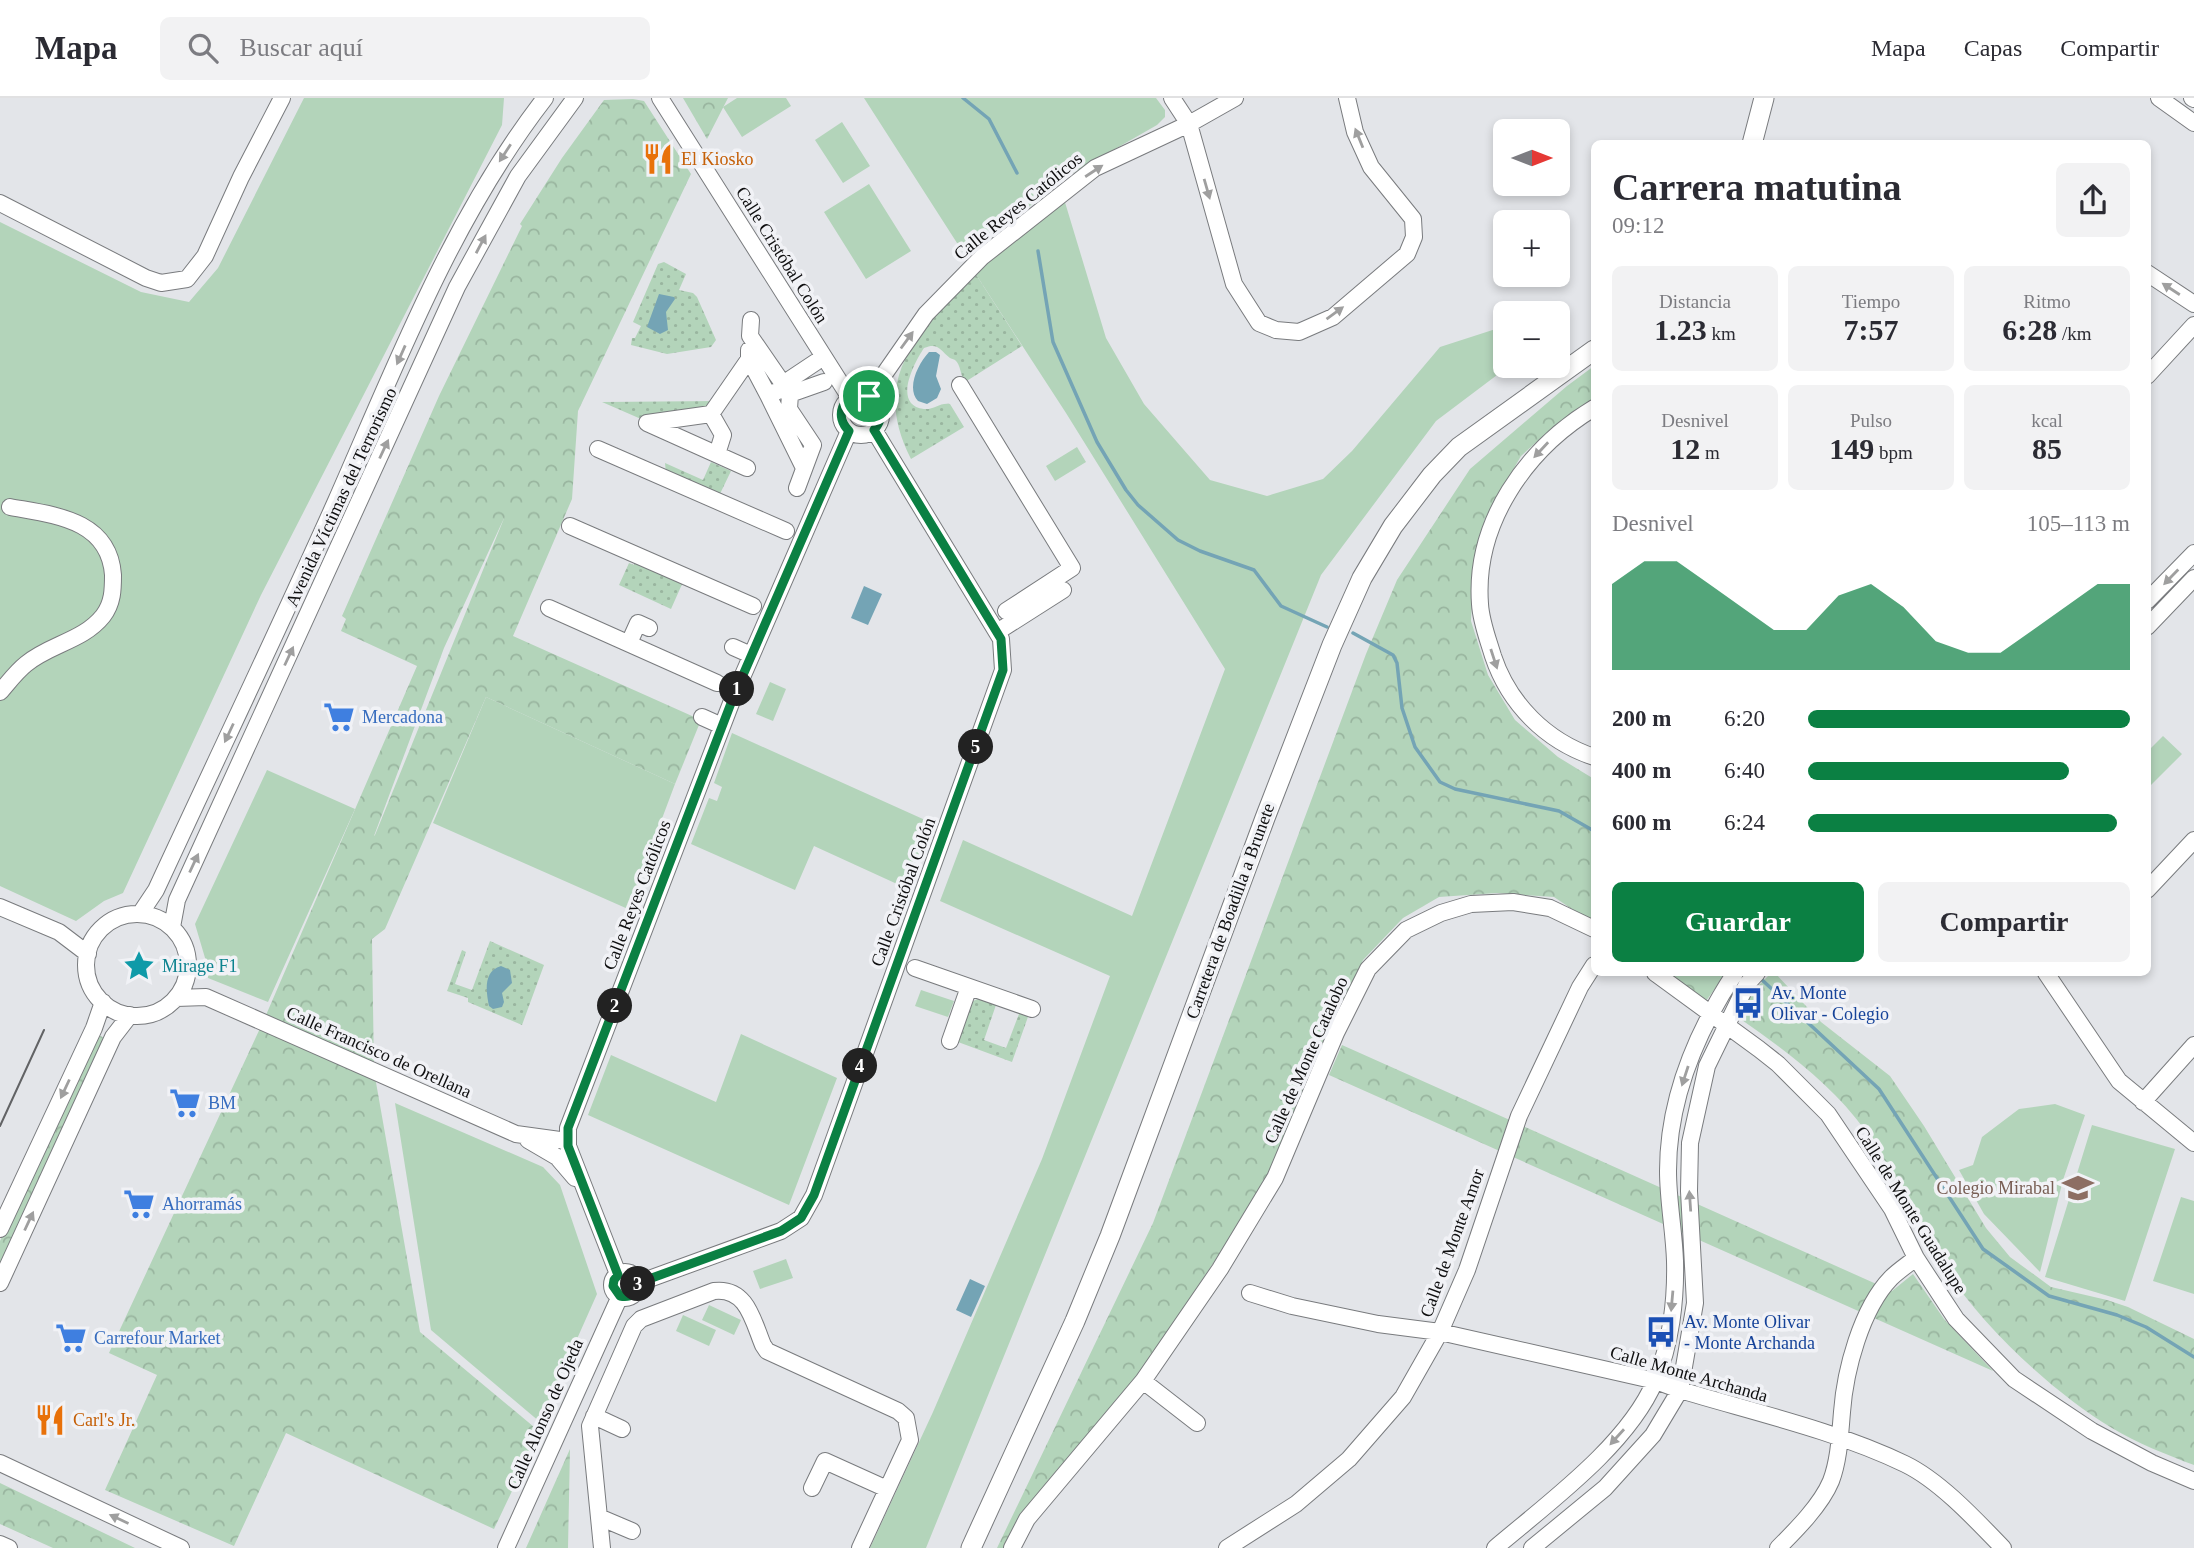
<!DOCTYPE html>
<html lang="es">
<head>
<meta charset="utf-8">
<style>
	:root { --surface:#fff; --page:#f2f2f3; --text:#2b2b33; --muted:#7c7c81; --line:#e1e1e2; --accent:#0b8043 }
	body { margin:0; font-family:"Times New Roman",serif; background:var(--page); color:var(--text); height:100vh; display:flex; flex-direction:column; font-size:26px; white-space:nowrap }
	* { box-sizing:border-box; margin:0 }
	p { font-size:23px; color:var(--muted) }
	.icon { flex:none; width:38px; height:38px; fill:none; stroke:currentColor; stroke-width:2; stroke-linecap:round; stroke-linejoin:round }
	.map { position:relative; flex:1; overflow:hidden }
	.panel { position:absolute; left:1591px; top:42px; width:560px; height:836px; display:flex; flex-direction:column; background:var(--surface); border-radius:10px; box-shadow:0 4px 10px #0003 }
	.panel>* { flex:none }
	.needle { width:46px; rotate:90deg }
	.tools { position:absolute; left:1493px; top:21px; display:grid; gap:14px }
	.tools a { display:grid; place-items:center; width:77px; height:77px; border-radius:10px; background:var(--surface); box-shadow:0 4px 10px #0003; font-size:35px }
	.pin { position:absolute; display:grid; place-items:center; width:60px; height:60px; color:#fff; margin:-30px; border:4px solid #fff; border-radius:50%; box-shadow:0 2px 7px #0007 }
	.km { position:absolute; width:35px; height:35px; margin:-18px; border-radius:50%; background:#222; color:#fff; font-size:19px; line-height:35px; text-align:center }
	.round { display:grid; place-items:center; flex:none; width:74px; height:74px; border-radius:10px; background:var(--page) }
	.overview { display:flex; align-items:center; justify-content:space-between; height:119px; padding:0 21px }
	h1 { font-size:38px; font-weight:800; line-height:52px }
	.stats { display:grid; grid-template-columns:repeat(3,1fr); gap:10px; height:119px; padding:7px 21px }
	.stats div { display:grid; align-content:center; border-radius:10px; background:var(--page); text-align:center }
	.stats b { font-size:30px; font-weight:800 }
	.stats small { font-size:19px; font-weight:400 }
	.stats p { font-size:19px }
	.chart { height:196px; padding:14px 21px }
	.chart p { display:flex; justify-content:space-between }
	.chart svg { width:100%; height:126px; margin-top:7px; fill:var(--accent); opacity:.7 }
	.button { display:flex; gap:14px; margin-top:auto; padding:14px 21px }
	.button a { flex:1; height:80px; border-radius:10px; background:var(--accent); color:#fff; font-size:28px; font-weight:800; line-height:80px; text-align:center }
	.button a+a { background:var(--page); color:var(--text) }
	ul { padding:0 21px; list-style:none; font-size:23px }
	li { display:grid; grid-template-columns:112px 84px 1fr; align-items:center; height:52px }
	li i { height:18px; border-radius:9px; background:var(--accent) }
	header { display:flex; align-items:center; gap:42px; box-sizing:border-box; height:98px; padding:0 35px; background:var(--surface); border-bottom:2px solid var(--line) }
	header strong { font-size:33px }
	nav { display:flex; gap:38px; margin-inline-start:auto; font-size:24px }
	.search { width:490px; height:63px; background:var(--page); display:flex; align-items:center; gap:18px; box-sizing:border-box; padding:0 24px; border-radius:10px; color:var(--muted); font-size:26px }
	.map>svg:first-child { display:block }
	.grass { fill:#b3d4ba }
	.forest { fill:url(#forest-crowns); fill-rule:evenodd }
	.garden { fill:url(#garden-dots) }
	.water { fill:#74a4b5 }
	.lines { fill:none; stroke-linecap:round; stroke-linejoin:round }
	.stream { stroke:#74a4b5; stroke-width:3.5 }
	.minor-casing { stroke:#797b7e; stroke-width:18 }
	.major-casing { stroke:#797b7e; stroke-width:21 }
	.minor { stroke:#fff; stroke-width:16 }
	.major { stroke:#fff; stroke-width:19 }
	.tram { stroke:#626365; stroke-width:2 }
	.oneway { fill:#9f9f9f }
	.route-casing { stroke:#fff; stroke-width:14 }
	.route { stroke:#0b8043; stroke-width:9 }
	.labels { text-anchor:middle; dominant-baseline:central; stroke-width:7; stroke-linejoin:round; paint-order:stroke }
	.food-label { font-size:18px; fill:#c56008; stroke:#f1f2f6; text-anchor:start }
	.street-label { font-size:18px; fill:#0f0f10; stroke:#f1f2f6 }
	.shop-label { font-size:18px; fill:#366cbe; stroke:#f1f2f6; text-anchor:start }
	.culture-label { font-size:18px; fill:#0d838f; stroke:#f1f2f6; text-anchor:start }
	.transit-label { font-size:18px; fill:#164399; stroke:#f1f2f6; text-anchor:start }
	.education-label { font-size:18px; fill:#785e54; stroke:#f1f2f6; text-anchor:end }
</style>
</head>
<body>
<header>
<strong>Mapa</strong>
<div class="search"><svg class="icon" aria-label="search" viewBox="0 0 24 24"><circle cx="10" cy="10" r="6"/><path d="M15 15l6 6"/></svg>Buscar aquí</div>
<nav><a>Mapa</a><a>Capas</a><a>Compartir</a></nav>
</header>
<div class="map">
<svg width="2194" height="1450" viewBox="0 0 2194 1450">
	<defs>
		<pattern id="forest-crowns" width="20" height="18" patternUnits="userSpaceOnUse" patternTransform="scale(1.75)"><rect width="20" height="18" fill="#b3d4ba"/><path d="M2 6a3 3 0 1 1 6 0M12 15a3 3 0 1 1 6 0" fill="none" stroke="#99b59f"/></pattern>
		<pattern id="garden-dots" width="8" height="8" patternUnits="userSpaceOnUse" patternTransform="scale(1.75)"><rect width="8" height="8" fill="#b3d4ba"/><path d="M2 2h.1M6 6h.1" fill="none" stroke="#99b59f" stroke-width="1.8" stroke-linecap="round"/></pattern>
	</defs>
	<rect width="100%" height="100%" fill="#e3e5e9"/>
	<!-- grass -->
	<path class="grass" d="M304 0H504L502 27 261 497 123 795 104 803 76 823 0 788V124L141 194 189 204 218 170Z
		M737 0H786L791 8 742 39 723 9Z
		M864 0H1156L1165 12V19L1157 27 1066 79 966 159Z
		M842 24 870 68 843 85 815 42Z
		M869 86 911 153 866 181 824 114Z
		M1064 101 1106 240 1144 306 1210 382 1267 398 1323 381 1352 353 1440 249 1505 228V268H1509L1436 323 1321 477 926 1450H870L933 1314 1042 1061 1110 878 940 803 963 742 1132 818 1225 571 1066 315 975 175 1020 134Z
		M1077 349 1086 364 1055 383 1046 368Z
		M770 584 786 591 773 623 756 616Z
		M486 599 675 686 628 811 433 725Z
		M732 635 934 726 908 791 814 748 795 792 691 746 709 700 717 703 722 689 714 685Z
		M2163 638 2182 656 2147 691V654Z
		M267 672 355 711 268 904 208 880V870L195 826Z
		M921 892 954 903 948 919 915 908Z
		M741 936 837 980 789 1107 588 1017 611 957 716 1004Z
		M395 1005 543 1069 560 1087 597 1196 540 1324 431 1232Z
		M2055 1006 2085 1017 2063 1082 2040 1174 1984 1116 1959 1072 1973 1067 1982 1039 2019 1011Z
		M2092 1027 2175 1051 2125 1203 2045 1179Z
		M2181 1099 2194 1103V1196L2153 1183Z
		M786 1161 793 1180 760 1191 753 1173Z
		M709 1207 741 1222 734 1237 702 1222Z
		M683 1217 716 1232 709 1248 676 1233Z"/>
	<!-- forest -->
	<path class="forest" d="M683 0H728L707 41Z
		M633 1 644 3 691 76 578 313 572 401 513 538 701 622 675 686 486 599 385 831 372 841 374 973 420 1234 540 1334 494 1431 286 1335 234 1448 105 1392 157 1277 109 1255 263 924 417 568 341 533 346 521 342 518 439 298 522 128 520 126 562 60 604 2ZM505 418 375 737 374 738 444 550Z
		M1594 268V300L1552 330 1521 358 1485 421 1474 462 1471 523 1488 577 1515 622 1558 659 1594 681V826L1554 799 1497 795 1439 799 1403 820 1363 862 1271 1073 1214 1164 1137 1279 1008 1450H997L1153 1125 1366 556 1397 482 1470 371 1567 288Z
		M1666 875H1726L1706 903Z
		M1771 875H1775L1821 924 1890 978 1924 1028 1986 1130 2010 1159 2051 1189 2107 1202 2128 1209 2194 1241V1367C2167 1357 2137 1345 2112 1330 2049 1292 1973 1220 1936 1156 1913 1117 1891 1068 1865 1032 1831 986 1785 952 1739 920L1752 894Z
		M96 936 107 941 0 1174V1143Z
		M1342 947 1892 1193 1913 1176 1944 1221 1993 1273 1329 977Z
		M570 1351 568 1450H526Z
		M0 1385 135 1450H53L0 1426Z"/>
	<!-- garden -->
	<path class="garden" d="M664 164 686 176 679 192 693 195 697 199 716 242 711 249 667 256 631 247 632 240H635L641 228 633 224 658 166Z
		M975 175 1022 248 965 284C960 277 961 267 955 262 954 261 951 261 950 260 940 252 938 244 924 250 914 265 892 307 924 311 934 312 940 304 950 306L964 329 911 361C868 277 921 233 975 175Z
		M718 303 711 312 641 321 602 304Z
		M711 364 731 373 718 400 666 375 665 365 703 382Z
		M636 462 683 484 671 511 619 487 629 465 634 467Z
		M490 843 544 867 522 927 468 904V900L447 893 462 852 466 854 455 886 472 892Z
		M983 899 997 904 984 942 1006 950 1019 916 1014 914 1015 911 1029 916 1012 964 958 944 973 903Z"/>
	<!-- water -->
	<path class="water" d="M659 196 674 199 675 201 666 214 668 232 660 236 647 229Z
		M929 254H936L940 257 936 278 941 291 937 300 927 306 918 303C906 290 918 266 929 254Z
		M864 488 882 496 868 527 851 520Z
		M501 868 510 872 512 885 502 895 504 904 502 909 493 911 489 908C486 894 483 873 501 868Z
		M970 1181 985 1188 971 1219 956 1212Z"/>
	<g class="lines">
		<!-- stream -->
		<path class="stream" d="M963 0 989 21 1017 75
			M1038 153 1053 244 1097 344 1126 392 1138 407 1178 442 1200 453 1254 472 1281 508 1327 529
			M1353 535 1393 557 1397 565 1402 610 1415 649 1440 684 1455 691 1559 713 1594 733
			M1760 880 1879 991 1983 1151 2049 1198 2117 1217 2146 1229 2194 1259"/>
		<defs>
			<path id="minor" d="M660 0 850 300
				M1172 0 1189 26 1234 186 1259 225 1276 232 1299 234 1333 219 1407 156 1414 139 1413 121 1371 69 1355 34 1347 0
				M2159 0 2194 25
				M2192 0 2194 1
				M0 105 146 180 161 185 187 181 205 158 241 79 282 0
				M2147 175 2194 206
				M751 222 750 238 790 296
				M749 252V261L768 297
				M2147 278 2194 227
				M783 286 816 264
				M960 287 1072 470 1006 513
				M785 290 768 297 804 370
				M841 317a20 20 0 1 1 40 0a20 20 0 1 1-40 0Z
				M869 298 926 216 982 159 1095 70 1189 26 1235 0
				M1594 310C1526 351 1474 425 1480 506 1481 524 1488 541 1493 558 1509 606 1546 643 1594 659
				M711 316 723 337 717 356
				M598 351 786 433
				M747 370 647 325 711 316 749 261
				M797 390 813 347 789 311 790 296 824 284
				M570 428 753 508
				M2147 503 2194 455
				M549 510 717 585
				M2147 529 2194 480
				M997 534 1063 492
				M629 545 638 525 649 530
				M733 549 751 557
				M0 594C8 585 16 574 26 566 50 546 83 543 103 518 113 505 113 491 113 477 109 421 53 417 10 409
				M702 619 722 628
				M2147 792 2194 742
				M0 809 59 834 88 856
				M140 816 156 792C216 662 278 533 336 403 397 265 452 120 545 0
				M86 867a51 51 0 1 1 102 0a51 51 0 1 1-102 0Z
				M172 829 177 802 457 189 518 78 575 0
				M915 870 1032 911
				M1655 875 1759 951 1778 966 1828 1016 1892 1111 1916 1160 1956 1221 2014 1281 2092 1333 2152 1365 2194 1383
				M2046 875 2119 983 2194 1045
				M176 900 206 899 516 1036 567 1043
				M950 943 969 889
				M2143 1004 2194 947
				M528 1042 557 1059 575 1080
				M0 1131 94 930 103 904
				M612 1187a13 13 0 1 1 26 0a13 13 0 1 1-26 0Z
				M618 1176 568 1048V1030L733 600 849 333
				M0 1185 113 939 130 917
				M638 1185 781 1133 801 1120 814 1097 1003 572 1001 541 874 332
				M1250 1195 1292 1208 1378 1226 1440 1234 1656 1283 1680 1292C1753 1314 1837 1333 1905 1366 1940 1383 1976 1422 2003 1450
				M1143 1283 1197 1325
				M594 1318 622 1331
				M0 1365 181 1450
				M812 1390 825 1363 887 1391
				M599 1419 632 1433
				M0 1446 9 1450
				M506 1450 620 1198
				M602 1450 590 1328 634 1228 641 1221 714 1193C747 1189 753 1223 763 1247L767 1253 898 1313 906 1320 910 1342 860 1450
				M1012 1450 1027 1421 1143 1283 1220 1171 1275 1080 1336 935 1368 871 1406 832 1441 815 1471 806 1513 804 1550 810 1594 831
				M1227 1450 1296 1406 1349 1361 1403 1299 1440 1234 1467 1172 1519 1018 1580 889 1594 867
				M1495 1450C1548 1405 1628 1347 1655 1283 1671 1247 1676 1201 1675 1163 1674 1133 1668 1103 1668 1073 1668 1002 1697 933 1735 875
				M1532 1450 1605 1390 1653 1337 1680 1292 1695 1205 1689 1093 1690 1045 1707 968 1747 886 1757 875
				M1778 1450C1796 1432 1821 1407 1831 1383 1839 1362 1840 1337 1842 1314 1845 1273 1861 1211 1891 1180 1898 1173 1907 1167 1916 1160"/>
			<path id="major" d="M1752 46 1764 0
				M971 1450 1075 1223 1110 1138 1265 720 1332 547 1362 480 1393 428 1432 377 1459 349 1594 252"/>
		</defs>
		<!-- minor casing -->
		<use href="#minor" class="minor-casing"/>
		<!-- major casing -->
		<use href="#major" class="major-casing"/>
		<!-- minor -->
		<use href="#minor" class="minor"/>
		<!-- major -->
		<use href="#major" class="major"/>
		<!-- tram -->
		<path class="tram" d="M0 1028 44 932"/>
	</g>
	<!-- one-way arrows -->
	<defs><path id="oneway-solid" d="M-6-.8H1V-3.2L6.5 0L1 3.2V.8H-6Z" transform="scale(1.75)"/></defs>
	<g class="oneway">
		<use href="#oneway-solid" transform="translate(1359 40) rotate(-112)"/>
		<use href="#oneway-solid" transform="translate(505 55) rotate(123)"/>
		<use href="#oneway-solid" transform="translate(1094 73) rotate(-33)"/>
		<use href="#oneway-solid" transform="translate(1207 91) rotate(74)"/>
		<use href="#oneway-solid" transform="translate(481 146) rotate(-62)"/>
		<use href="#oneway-solid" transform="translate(2171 191) rotate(-147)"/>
		<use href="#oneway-solid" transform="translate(1335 215) rotate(-36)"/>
		<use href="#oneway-solid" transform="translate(907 242) rotate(-54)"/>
		<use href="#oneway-solid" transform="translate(401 257) rotate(114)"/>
		<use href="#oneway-solid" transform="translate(384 351) rotate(-65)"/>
		<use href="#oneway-solid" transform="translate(1541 352) rotate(133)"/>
		<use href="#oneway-solid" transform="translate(2171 479) rotate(134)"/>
		<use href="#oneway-solid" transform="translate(289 558) rotate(-65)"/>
		<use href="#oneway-solid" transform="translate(1494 561) rotate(72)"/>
		<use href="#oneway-solid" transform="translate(229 635) rotate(115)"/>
		<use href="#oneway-solid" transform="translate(194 765) rotate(-65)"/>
		<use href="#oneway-solid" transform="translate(1685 978) rotate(108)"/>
		<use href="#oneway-solid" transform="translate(65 991) rotate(115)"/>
		<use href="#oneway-solid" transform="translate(1690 1103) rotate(-94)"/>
		<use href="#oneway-solid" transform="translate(29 1123) rotate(-65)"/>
		<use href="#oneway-solid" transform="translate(1672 1203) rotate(95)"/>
		<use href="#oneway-solid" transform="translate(1617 1339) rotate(132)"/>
		<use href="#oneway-solid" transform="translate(119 1421) rotate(-155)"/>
	</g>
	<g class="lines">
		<defs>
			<path id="route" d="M863 296C881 301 886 318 874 332L1001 541 1003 572 814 1097 801 1120 781 1133 638 1185C636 1196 631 1200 620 1198L613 1188 614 1182 618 1177 568 1048V1030L733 600 849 333C834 318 842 298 863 296Z"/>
		</defs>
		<!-- route casing -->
		<use href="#route" class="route-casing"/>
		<!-- route -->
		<use href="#route" class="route"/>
	</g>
	<!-- icons -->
	<defs>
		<symbol id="restaurant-bare" viewBox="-9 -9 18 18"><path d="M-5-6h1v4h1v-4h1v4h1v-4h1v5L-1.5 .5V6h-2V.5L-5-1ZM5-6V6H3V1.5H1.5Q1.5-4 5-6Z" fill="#e8710a" stroke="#f1f2f6" stroke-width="2.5" paint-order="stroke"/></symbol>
		<symbol id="supermarket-bare" viewBox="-9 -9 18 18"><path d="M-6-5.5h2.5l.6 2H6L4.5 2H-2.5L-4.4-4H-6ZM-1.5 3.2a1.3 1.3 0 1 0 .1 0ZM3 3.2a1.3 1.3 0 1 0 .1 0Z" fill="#3f7fe0" stroke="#f1f2f6" stroke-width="2.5" paint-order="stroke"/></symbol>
		<symbol id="sight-bare" viewBox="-9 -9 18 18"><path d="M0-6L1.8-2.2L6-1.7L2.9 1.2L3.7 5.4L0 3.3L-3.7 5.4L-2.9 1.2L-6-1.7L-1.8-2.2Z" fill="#0f9aa8" stroke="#f1f2f6" stroke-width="2.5" paint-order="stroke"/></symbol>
		<symbol id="bus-bare" viewBox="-9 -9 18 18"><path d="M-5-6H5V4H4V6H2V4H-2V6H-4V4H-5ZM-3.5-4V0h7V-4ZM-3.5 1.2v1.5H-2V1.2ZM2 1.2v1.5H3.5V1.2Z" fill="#1a4fb4" stroke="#f1f2f6" stroke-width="2.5" paint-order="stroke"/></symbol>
		<symbol id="university-bare" viewBox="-9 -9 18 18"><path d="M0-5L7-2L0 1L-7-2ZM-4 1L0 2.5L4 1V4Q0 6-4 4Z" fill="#8d6e63" stroke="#f1f2f6" stroke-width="2.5" paint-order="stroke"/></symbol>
	</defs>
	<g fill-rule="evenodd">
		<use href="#restaurant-bare" x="636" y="39" width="44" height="44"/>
		<use href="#supermarket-bare" x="317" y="597" width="44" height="44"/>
		<use href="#sight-bare" x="117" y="846" width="44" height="44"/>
		<use href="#bus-bare" x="1726" y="883" width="44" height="44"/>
		<use href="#supermarket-bare" x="163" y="983" width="44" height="44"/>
		<use href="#university-bare" x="2056" y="1068" width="44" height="44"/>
		<use href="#supermarket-bare" x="117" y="1084" width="44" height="44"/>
		<use href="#bus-bare" x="1639" y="1212" width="44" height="44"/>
		<use href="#supermarket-bare" x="49" y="1218" width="44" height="44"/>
		<use href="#restaurant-bare" x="28" y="1300" width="44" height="44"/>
	</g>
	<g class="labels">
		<!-- food labels -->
		<g class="food-label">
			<text x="681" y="61">El Kiosko</text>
			<text x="73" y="1322">Carl's Jr.</text>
		</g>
		<!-- street labels -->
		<g class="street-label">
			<text transform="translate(1018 108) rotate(-39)">Calle Reyes Católicos</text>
			<text transform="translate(782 157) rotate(58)">Calle Cristóbal Colón</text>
			<text transform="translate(341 399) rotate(-65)">Avenida Víctimas del Terrorismo</text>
			<text transform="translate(903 794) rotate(-70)">Calle Cristóbal Colón</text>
			<text transform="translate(637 797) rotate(-69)">Calle Reyes Católicos</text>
			<text transform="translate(1230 813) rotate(-70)">Carretera de Boadilla a Brunete</text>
			<text transform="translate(379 954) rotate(24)">Calle Francisco de Orellana</text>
			<text transform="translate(1306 962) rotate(-66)">Calle de Monte Catalobo</text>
			<text transform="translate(1911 1112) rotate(58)">Calle de Monte Guadalupe</text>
			<text transform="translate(1452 1145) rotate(-70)">Calle de Monte Amor</text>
			<text transform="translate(1689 1276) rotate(16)">Calle Monte Archanda</text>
			<text transform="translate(545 1316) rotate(-66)">Calle Alonso de Ojeda</text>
		</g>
		<!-- shop labels -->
		<g class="shop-label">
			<text x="362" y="619">Mercadona</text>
			<text x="208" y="1005">BM</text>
			<text x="162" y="1106">Ahorramás</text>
			<text x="94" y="1240">Carrefour Market</text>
		</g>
		<!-- culture labels -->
		<g class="culture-label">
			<text x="162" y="868">Mirage F1</text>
		</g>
		<!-- transit labels -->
		<g class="transit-label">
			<text x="1771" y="895">Av. Monte<tspan x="1771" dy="21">Olivar - Colegio</tspan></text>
			<text x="1684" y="1224">Av. Monte Olivar<tspan x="1684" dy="21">- Monte Archanda</tspan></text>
		</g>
		<!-- education labels -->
		<g class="education-label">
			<text x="2055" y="1090">Colegio Mirabal</text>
		</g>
	</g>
</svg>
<div class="tools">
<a><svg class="needle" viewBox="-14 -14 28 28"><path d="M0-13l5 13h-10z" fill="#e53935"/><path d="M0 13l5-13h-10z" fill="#7c7c81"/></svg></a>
<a>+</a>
<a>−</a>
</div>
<div class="pin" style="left:869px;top:298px;background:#1e9e55"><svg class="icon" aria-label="arrive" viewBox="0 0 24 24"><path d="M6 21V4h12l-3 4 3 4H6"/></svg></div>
<b class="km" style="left:737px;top:591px">1</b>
<b class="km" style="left:615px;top:908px">2</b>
<b class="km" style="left:638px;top:1186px">3</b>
<b class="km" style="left:860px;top:968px">4</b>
<b class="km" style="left:976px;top:649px">5</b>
<section class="panel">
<div class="overview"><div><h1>Carrera matutina</h1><p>09:12</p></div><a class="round"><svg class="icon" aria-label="share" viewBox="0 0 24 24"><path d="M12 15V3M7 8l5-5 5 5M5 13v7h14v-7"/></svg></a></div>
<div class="stats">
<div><p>Distancia</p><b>1.23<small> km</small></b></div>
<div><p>Tiempo</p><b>7:57</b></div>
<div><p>Ritmo</p><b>6:28<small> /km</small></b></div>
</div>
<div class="stats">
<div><p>Desnivel</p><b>12<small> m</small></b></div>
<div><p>Pulso</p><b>149<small> bpm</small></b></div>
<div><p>kcal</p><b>85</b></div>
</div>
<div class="chart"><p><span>Desnivel</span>105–113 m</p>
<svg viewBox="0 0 160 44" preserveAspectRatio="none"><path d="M0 44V14L10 6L20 6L30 14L40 22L50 30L60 30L70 18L80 14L90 22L100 34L110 38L120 38L130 30L140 22L150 14L160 14V44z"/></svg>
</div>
<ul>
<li><b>200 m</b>6:20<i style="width:100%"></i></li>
<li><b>400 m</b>6:40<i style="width:81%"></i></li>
<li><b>600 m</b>6:24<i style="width:96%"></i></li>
</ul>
<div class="button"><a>Guardar</a><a>Compartir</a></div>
</section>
</div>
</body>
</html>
